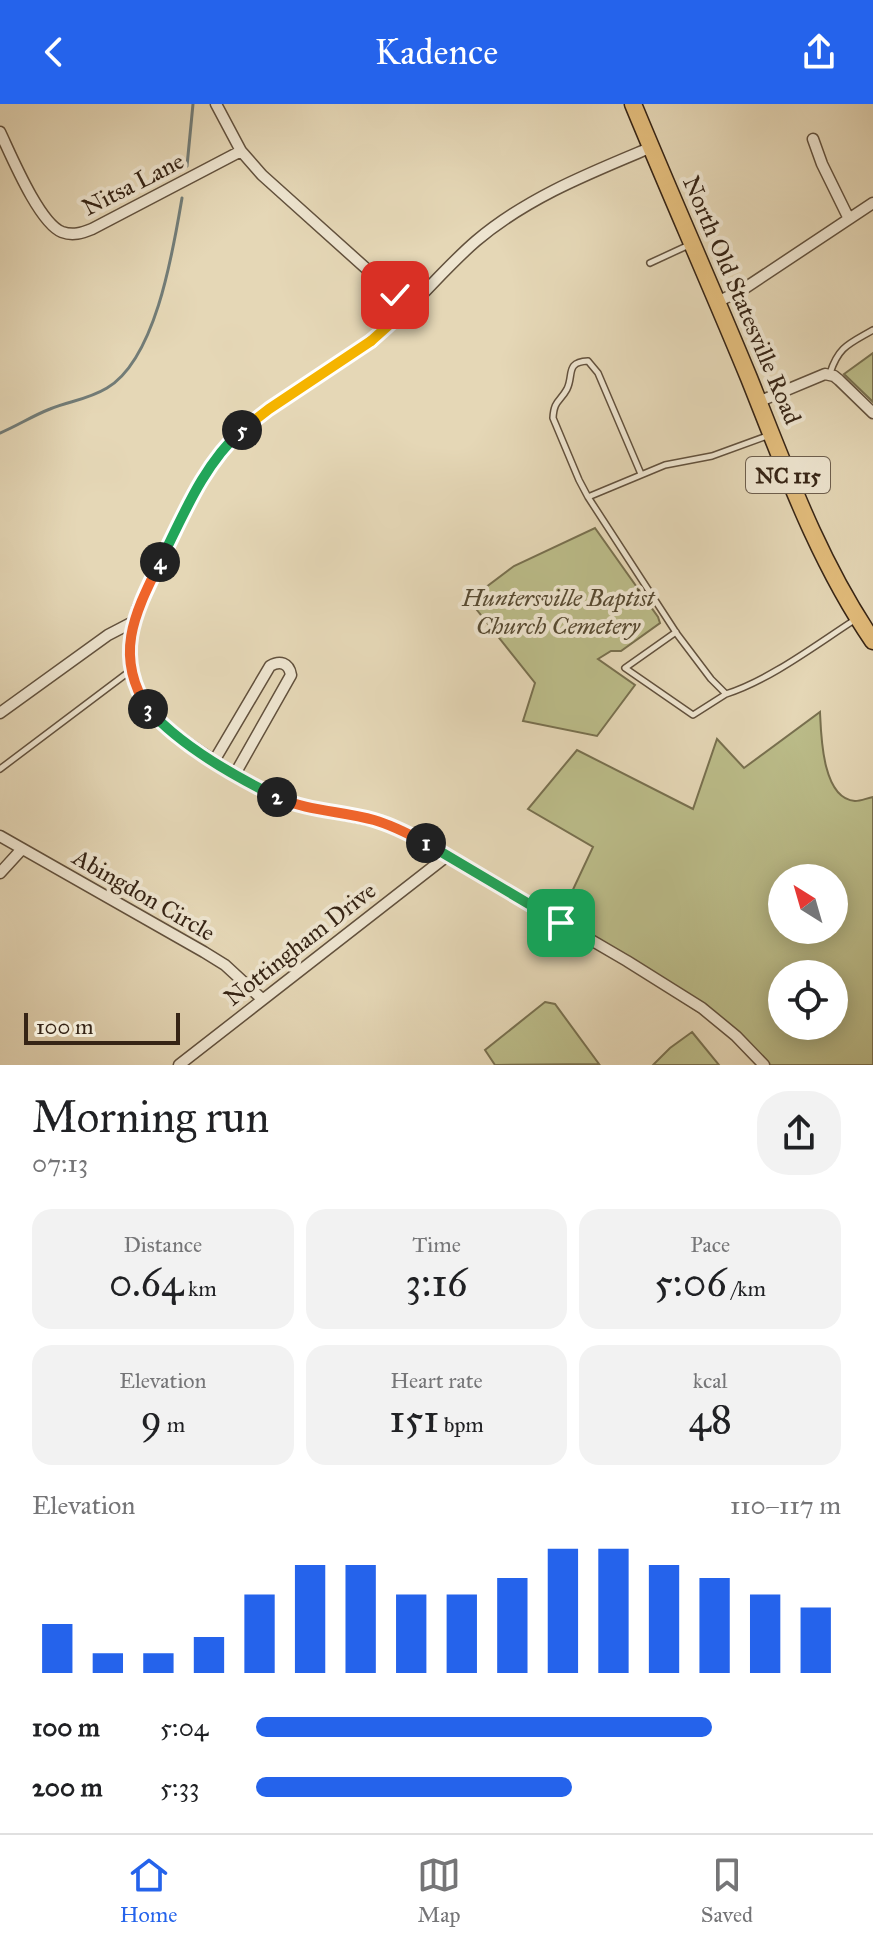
<!DOCTYPE html>
<html lang="en">
<head>
<meta charset="utf-8">
<style>
	:root { --surface:#fff; --page:#f2f2f2; --text:#202124; --muted:#757577; --line:#e0e0e0; --accent:#2563eb }
	body { margin:0; font-family:"IM FELL Great Primer",serif; background:var(--page); color:var(--text); height:100vh; display:flex; flex-direction:column; font-size:30px; white-space:nowrap }
	* { box-sizing:border-box; margin:0 }
	p { font-size:26px; color:var(--muted) }
	.icon { flex:none; width:44px; height:44px; fill:none; stroke:currentColor; stroke-width:2; stroke-linecap:round; stroke-linejoin:round }
	.map { position:relative; height:961px; overflow:hidden }
	.drawer { display:flex; flex-direction:column; background:var(--surface); flex:1 }
	.drawer>* { flex:none }
	.needle { width:52px; rotate:323deg }
	.fabs { position:absolute; left:768px; top:760px; display:grid; gap:16px }
	.fabs a { display:grid; place-items:center; width:80px; height:80px; border-radius:50%; background:var(--surface); box-shadow:0 4px 20px #0003; font-size:40px }
	.scale { position:absolute; left:24px; bottom:20px; width:156px; box-sizing:border-box; padding-left:8px; border:4px solid #362415; border-top:0; font-size:22px; line-height:28px; white-space:nowrap; color:#362415; -webkit-text-stroke:6px #eee5d0; paint-order:stroke }
	.pin { position:absolute; display:grid; place-items:center; width:68px; height:68px; color:#fff; margin:-34px; border-radius:16px; box-shadow:0 4px 12px #0006 }
	.km { position:absolute; width:40px; height:40px; margin:-20px; border-radius:50%; background:#222; color:#fff; font-size:22px; line-height:40px; text-align:center }
	.round { display:grid; place-items:center; flex:none; width:84px; height:84px; border-radius:32px; background:var(--page) }
	.summary { display:flex; align-items:center; justify-content:space-between; height:136px; padding:0 32px }
	h1 { font-size:44px; font-weight:600; line-height:60px }
	.metrics { display:grid; grid-template-columns:repeat(3,1fr); gap:12px; height:136px; padding:8px 32px }
	.metrics div { display:grid; align-content:center; border-radius:20px; background:var(--page); text-align:center }
	.metrics b { font-size:40px; font-weight:600 }
	.metrics small { font-size:22px; font-weight:400 }
	.metrics p { font-size:22px }
	.chart { height:224px; padding:16px 32px }
	.chart p { display:flex; justify-content:space-between }
	.chart svg { width:100%; height:144px; margin-top:8px; stroke:var(--accent); stroke-width:6 }
	ul { padding:0 32px; list-style:none; font-size:26px }
	li { display:grid; grid-template-columns:128px 96px 1fr; align-items:center; height:60px }
	li i { height:20px; border-radius:10px; background:var(--accent) }
	header { display:flex; justify-content:space-between; align-items:center; height:104px; padding:0 32px; background:var(--accent); color:#fff; font-size:36px; font-weight:600 }
	.dock { display:flex; justify-content:space-around; align-items:center; height:112px; border-top:2px solid var(--line); background:var(--surface); font-size:22px; color:var(--muted) }
	.dock a { display:grid; justify-items:center; gap:4px }
	.dock .current { color:var(--accent) }
	.map>svg:first-child { display:block }
	.green { fill:#bbbc89; stroke:#78704f; stroke-width:2; fill-rule:evenodd }
	.lines { fill:none; stroke-linecap:round; stroke-linejoin:round }
	.stream { stroke:#727c77; stroke-width:3 }
	.lane-casing { stroke:#62513d; stroke-width:8 }
	.street-casing { stroke:#62513d; stroke-width:13 }
	.primary-casing { stroke:#362415; stroke-width:19 }
	.lane { stroke:#eee5d0; stroke-width:5 }
	.street { stroke:#eee5d0; stroke-width:10 }
	.primary { stroke:#e2bc7b; stroke-width:16 }
	.split-1-casing { stroke:#fff; stroke-width:16 }
	.split-2-casing { stroke:#fff; stroke-width:16 }
	.split-3-casing { stroke:#fff; stroke-width:16 }
	.split-4-casing { stroke:#fff; stroke-width:16 }
	.split-5-casing { stroke:#fff; stroke-width:16 }
	.split-6-casing { stroke:#fff; stroke-width:16 }
	.split-7-casing { stroke:#fff; stroke-width:16 }
	.split-1 { stroke:#22a559; stroke-width:10 }
	.split-2 { stroke:#f0652b; stroke-width:10 }
	.split-3 { stroke:#22a559; stroke-width:10 }
	.split-4 { stroke:#f0652b; stroke-width:10 }
	.split-5 { stroke:#22a559; stroke-width:10 }
	.split-6 { stroke:#f5b400; stroke-width:10 }
	.split-7 { stroke:#f5b400; stroke-width:10 }
	.labels { text-anchor:middle; dominant-baseline:central; stroke-width:8; stroke-linejoin:round; paint-order:stroke }
	.shield { fill:#eee5d0; stroke:#6d5e4d; stroke-width:2 }
	.shield-label { font-size:22px; font-weight:bold; fill:#362415 }
	.street-label { font-size:24px; fill:#362415; stroke:#eee5d0 }
	.park-label { font-size:24px; font-style:italic; fill:#574a32; stroke:#eee5d0 }
</style>
</head>
<body>
<header><svg class="icon" aria-label="back" viewBox="0 0 24 24"><path d="M15 5l-7 7 7 7"/></svg>Kadence<svg class="icon" aria-label="share" viewBox="0 0 24 24"><path d="M12 15V3M7 8l5-5 5 5M5 13v7h14v-7"/></svg></header>
<div class="map">
<svg width="873" height="961" viewBox="0 0 873 961">
	<rect width="100%" height="100%" fill="#e5d7b6"/>
	<filter id="stains"><feTurbulence type="fractalNoise" baseFrequency=".0025" numOctaves="4"/><feColorMatrix values="0 0 0 0 .2 0 0 0 0 .09 0 0 0 0 .02 0 0 0 .5 -.17"/></filter>
	<radialGradient id="worn" r=".72"><stop offset=".6" stop-color="#630" stop-opacity="0"/><stop offset="1" stop-color="#630" stop-opacity=".3"/></radialGradient>
	<!-- green -->
	<path class="green" d="M873 249V298L844 270Z
		M595 424 658 513 660 519 621 547H611L598 555 635 581 597 632 523 617 535 579 469 496 514 462Z
		M820 608C821 630 822 695 855 697 861 697 867 694 873 693V961H764L736 932 554 815 562 809 593 743 528 705 577 646 693 705 717 635 744 664ZM782 774H834V826H782ZM782 870H834V922H782Z
		M545 898 555 900 599 960 495 961 485 946Z
		M692 928 719 961H653L670 944Z"/>
	<g class="lines">
		<!-- stream -->
		<path class="stream" d="M187 62 193 0
			M0 329C17 322 32 312 50 305 69 297 87 296 107 284 156 255 173 147 182 94"/>
		<defs>
			<path id="lane" d="M650 159 689 141
				M830 269C839 242 849 240 873 226
				M767 332 712 352 665 361 588 393 677 530 711 575 726 590C770 576 817 540 856 515
				M588 393 579 376 553 314C554 296 560 298 567 285 574 271 565 258 588 257L598 269 641 370
				M676 528 625 564 693 611 726 590
				M0 665 130 567"/>
			<path id="street" d="M216 0 241 47 262 71 409 203
				M0 28C11 51 39 119 62 128 73 132 82 129 92 125L241 47
				M813 35 822 60 849 115
				M652 43C590 69 528 93 476 137 440 168 410 208 371 237 324 273 258 302 221 348 204 368 193 392 181 416 166 444 152 473 138 503 113 583 149 615 213 656 238 672 264 690 293 699 319 707 346 710 371 716 385 719 398 725 411 731L627 857 702 904 736 932 764 961
				M717 198 742 186 873 99
				M758 298 825 270 834 272 839 276 873 309
				M0 609 108 531 133 518
				M214 657 270 562C280 556 289 559 291 571L235 670
				M0 732 204 848 225 861 262 895
				M0 769 22 745
				M179 961 447 752"/>
			<path id="primary" d="M633 0C671 92 711 182 749 274 785 364 818 457 873 537"/>
		</defs>
		<!-- lane casing -->
		<use href="#lane" class="lane-casing"/>
		<!-- street casing -->
		<use href="#street" class="street-casing"/>
		<!-- primary casing -->
		<use href="#primary" class="primary-casing"/>
		<!-- lane -->
		<use href="#lane" class="lane"/>
		<!-- street -->
		<use href="#street" class="street"/>
		<!-- primary -->
		<use href="#primary" class="primary"/>
	</g>
	<g class="lines">
		<defs>
			<path id="split-1" d="M426 739 561 819"/>
			<path id="split-2" d="M277 693C307 707 342 707 374 716 392 721 409 730 426 739"/>
			<path id="split-3" d="M148 605C181 642 232 671 277 693"/>
			<path id="split-4" d="M148 605C113 551 135 509 160 458"/>
			<path id="split-5" d="M160 458C183 412 203 361 242 326"/>
			<path id="split-6" d="M242 326 269 305 371 237"/>
			<path id="split-7" d="M371 237 409 203 395 191"/>
		</defs>
		<!-- split-1 casing -->
		<use href="#split-1" class="split-1-casing"/>
		<!-- split-2 casing -->
		<use href="#split-2" class="split-2-casing"/>
		<!-- split-3 casing -->
		<use href="#split-3" class="split-3-casing"/>
		<!-- split-4 casing -->
		<use href="#split-4" class="split-4-casing"/>
		<!-- split-5 casing -->
		<use href="#split-5" class="split-5-casing"/>
		<!-- split-6 casing -->
		<use href="#split-6" class="split-6-casing"/>
		<!-- split-7 casing -->
		<use href="#split-7" class="split-7-casing"/>
		<!-- split-1 -->
		<use href="#split-1" class="split-1"/>
		<!-- split-2 -->
		<use href="#split-2" class="split-2"/>
		<!-- split-3 -->
		<use href="#split-3" class="split-3"/>
		<!-- split-4 -->
		<use href="#split-4" class="split-4"/>
		<!-- split-5 -->
		<use href="#split-5" class="split-5"/>
		<!-- split-6 -->
		<use href="#split-6" class="split-6"/>
		<!-- split-7 -->
		<use href="#split-7" class="split-7"/>
	</g>
	<g class="labels">
		<!-- shield labels -->
		<rect class="shield" x="746" y="353" width="84" height="36" rx="6"/>
		<g class="shield-label">
			<text x="788" y="371">NC 115</text>
		</g>
		<!-- street labels -->
		<g class="street-label">
			<text transform="translate(133 80) rotate(-27)">Nitsa Lane</text>
			<text transform="translate(742 196) rotate(67)">North Old Statesville Road</text>
			<text transform="translate(144 791) rotate(30)">Abingdon Circle</text>
			<text transform="translate(300 840) rotate(-38)">Nottingham Drive</text>
		</g>
		<!-- park labels -->
		<g class="park-label">
			<text x="558" y="494">Huntersville Baptist<tspan x="558" dy="28">Church Cemetery</tspan></text>
		</g>
	</g>
	<rect width="100%" height="100%" filter="url(#stains)"/>
	<rect width="100%" height="100%" fill="url(#worn)"/>
</svg>
<div class="fabs">
<a><svg class="needle" viewBox="-14 -14 28 28"><path d="M0-13l5 13h-10z" fill="#e53935"/><path d="M0 13l5-13h-10z" fill="#757577"/></svg></a>
<a><svg class="icon" aria-label="locate" viewBox="0 0 24 24"><circle cx="12" cy="12" r="6"/><path d="M12 2v4M12 18v4M2 12h4M18 12h4"/></svg></a>
</div>
<div class="scale">100 m</div>
<div class="pin" style="left:561px;top:819px;background:#1e9e55"><svg class="icon" aria-label="arrive" viewBox="0 0 24 24"><path d="M6 21V4h12l-3 4 3 4H6"/></svg></div>
<div class="pin" style="left:395px;top:191px;background:#d93025"><svg class="icon" aria-label="check" viewBox="0 0 24 24"><path d="M5 12l5 5 9-10"/></svg></div>
<b class="km" style="left:426px;top:739px">1</b>
<b class="km" style="left:277px;top:693px">2</b>
<b class="km" style="left:148px;top:605px">3</b>
<b class="km" style="left:160px;top:458px">4</b>
<b class="km" style="left:242px;top:326px">5</b>
</div>
<section class="drawer">
<div class="summary"><div><h1>Morning run</h1><p>07:13</p></div><a class="round"><svg class="icon" aria-label="share" viewBox="0 0 24 24"><path d="M12 15V3M7 8l5-5 5 5M5 13v7h14v-7"/></svg></a></div>
<div class="metrics">
<div><p>Distance</p><b>0.64<small> km</small></b></div>
<div><p>Time</p><b>3:16</b></div>
<div><p>Pace</p><b>5:06<small> /km</small></b></div>
</div>
<div class="metrics">
<div><p>Elevation</p><b>9<small> m</small></b></div>
<div><p>Heart rate</p><b>151<small> bpm</small></b></div>
<div><p>kcal</p><b>48</b></div>
</div>
<div class="chart"><p><span>Elevation</span>110–117 m</p>
<svg viewBox="0 0 160 44" preserveAspectRatio="none"><path d="M5 44V29M15 44V38M25 44V38M35 44V33M45 44V20M55 44V11M65 44V11M75 44V20M85 44V20M95 44V15M105 44V6M115 44V6M125 44V11M135 44V15M145 44V20M155 44V24"/></svg>
</div>
<ul>
<li><b>100 m</b>5:04<i style="width:78%"></i></li>
<li><b>200 m</b>5:33<i style="width:54%"></i></li>
</ul>
</section>
<nav class="dock">
<a class="current"><svg class="icon" aria-label="home" viewBox="0 0 24 24"><path d="M3 11l9-7 9 7M6 9v11h12V9"/></svg>Home</a>
<a><svg class="icon" aria-label="map" viewBox="0 0 24 24"><path d="M3 6l6-2 6 2 6-2v14l-6 2-6-2-6 2zM9 4v14M15 6v14"/></svg>Map</a>
<a><svg class="icon" aria-label="saved" viewBox="0 0 24 24"><path d="M7 4h10v16l-5-4-5 4z"/></svg>Saved</a>
</nav>
</body>
</html>
